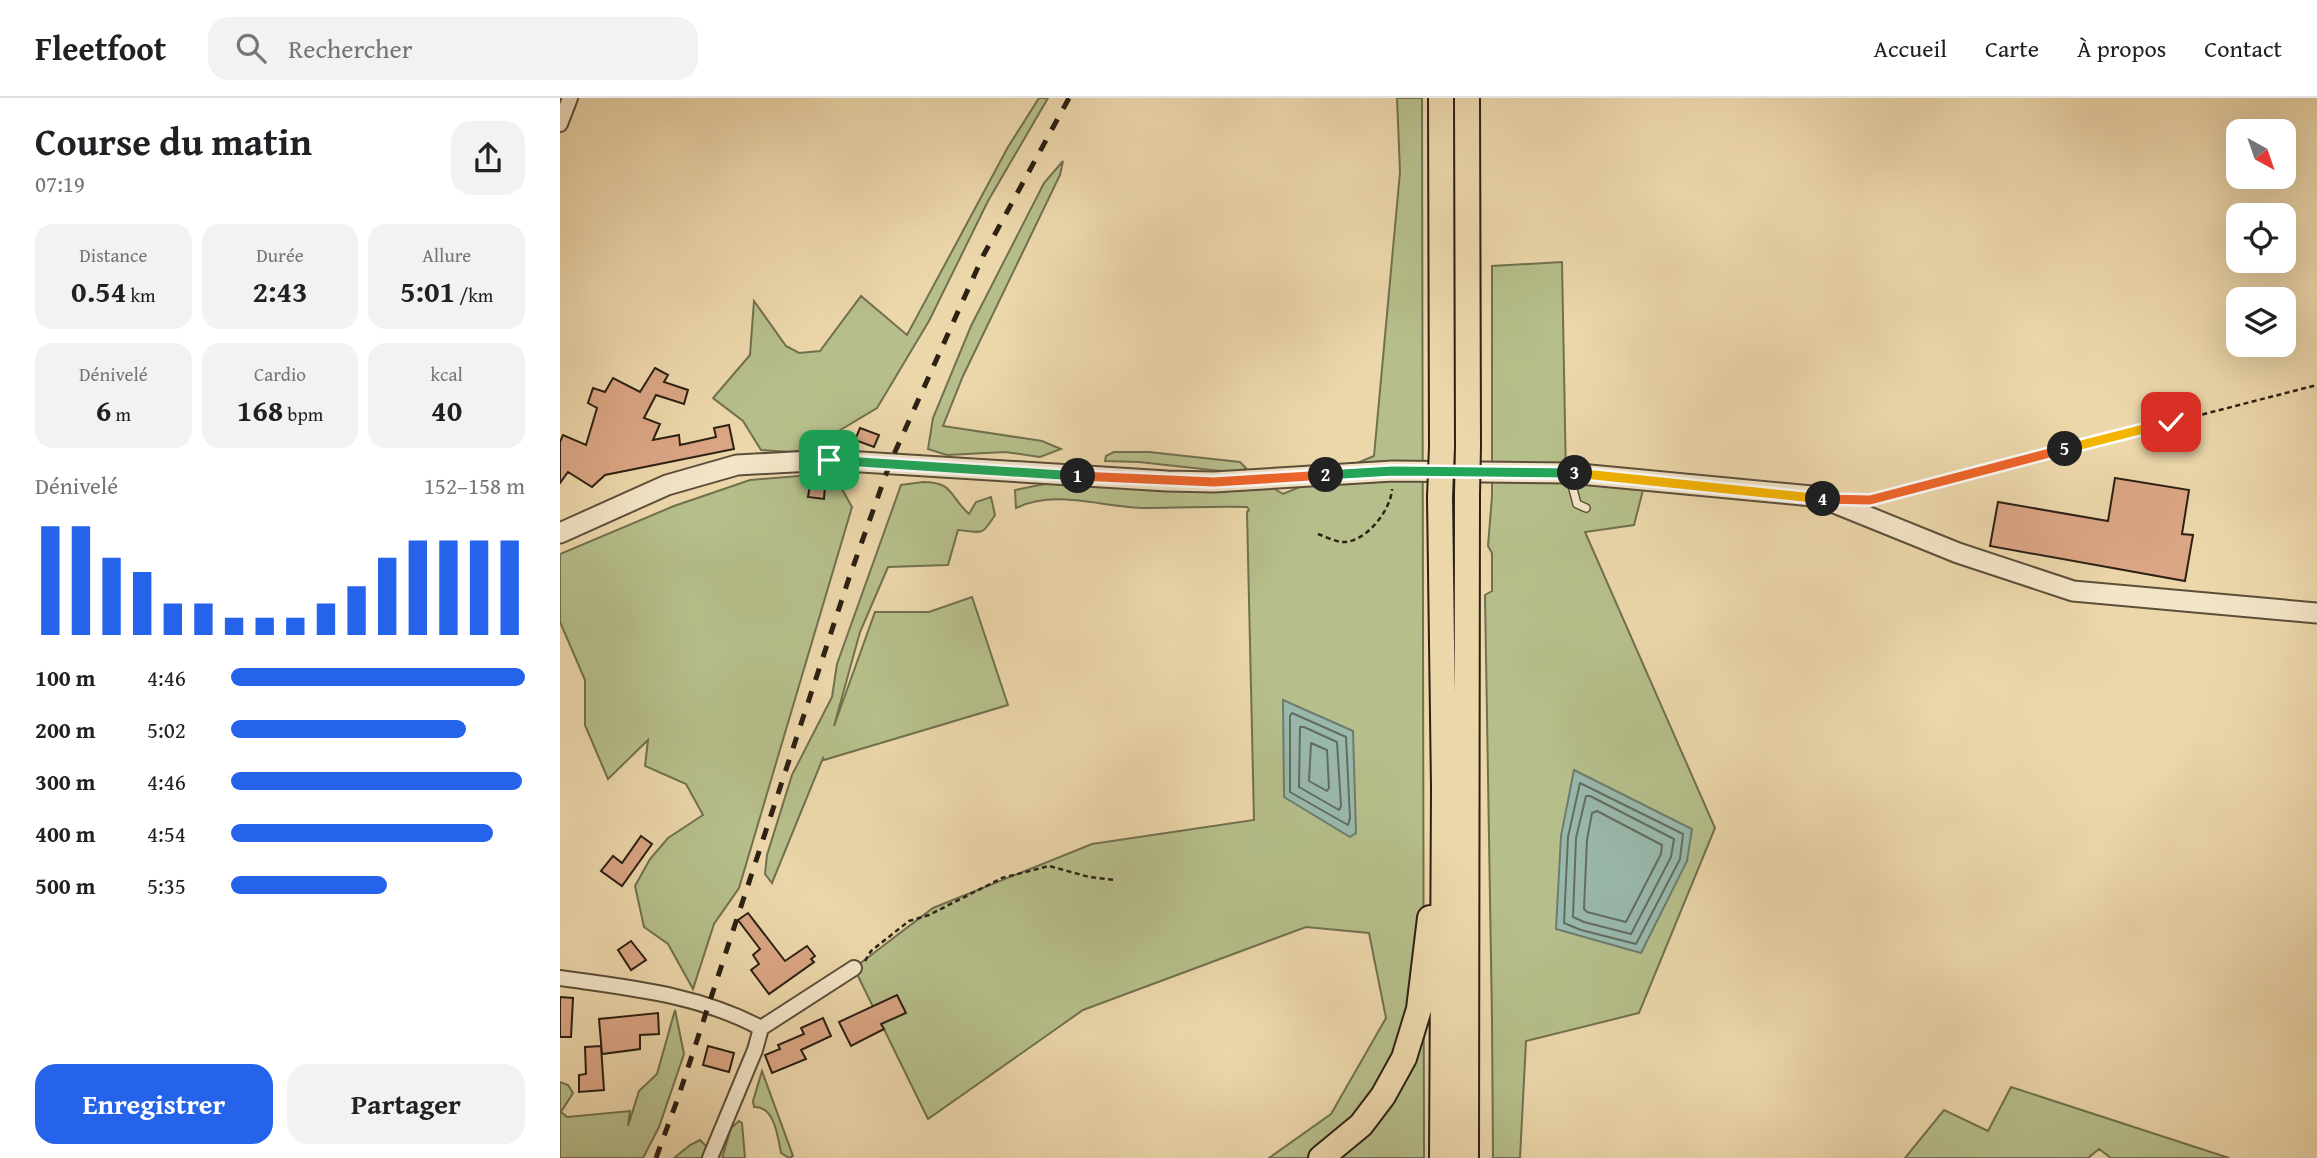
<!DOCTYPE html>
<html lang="fr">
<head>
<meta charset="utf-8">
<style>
	:root { --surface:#fff; --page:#f2f2f2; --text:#202124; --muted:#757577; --line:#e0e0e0; --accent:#2563eb }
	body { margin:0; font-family:"Gentium Book Plus",serif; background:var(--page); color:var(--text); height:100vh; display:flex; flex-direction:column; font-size:26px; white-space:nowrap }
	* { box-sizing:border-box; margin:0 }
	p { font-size:23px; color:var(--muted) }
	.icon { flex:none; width:38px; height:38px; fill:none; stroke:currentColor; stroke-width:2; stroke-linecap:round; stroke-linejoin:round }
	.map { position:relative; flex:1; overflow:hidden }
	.side { display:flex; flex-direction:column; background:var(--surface); width:560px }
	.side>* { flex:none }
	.needle { width:46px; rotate:140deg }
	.controls { position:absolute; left:1666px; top:21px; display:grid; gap:14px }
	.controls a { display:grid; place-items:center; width:70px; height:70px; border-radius:14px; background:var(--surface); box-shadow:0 7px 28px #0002; font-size:35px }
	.pin { position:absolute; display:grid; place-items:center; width:60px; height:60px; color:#fff; margin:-30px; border-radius:14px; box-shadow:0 4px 10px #0006 }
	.km { position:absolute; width:35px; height:35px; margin:-18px; border-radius:50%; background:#222; color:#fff; font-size:19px; line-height:35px; text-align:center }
	.round { display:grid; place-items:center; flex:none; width:74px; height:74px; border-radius:21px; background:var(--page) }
	.overview { display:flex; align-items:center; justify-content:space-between; height:119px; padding:0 35px }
	h1 { font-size:38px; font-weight:700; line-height:52px }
	.metrics { display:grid; grid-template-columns:repeat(3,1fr); gap:10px; height:119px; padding:7px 35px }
	.metrics div { display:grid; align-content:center; border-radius:18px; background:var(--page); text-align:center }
	.metrics b { font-size:30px; font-weight:700 }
	.metrics small { font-size:19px; font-weight:400 }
	.metrics p { font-size:19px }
	.chart { height:196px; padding:14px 35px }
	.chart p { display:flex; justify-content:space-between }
	.chart svg { width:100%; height:126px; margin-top:7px; stroke:var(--accent); stroke-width:6 }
	.button { display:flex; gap:14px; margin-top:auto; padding:14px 35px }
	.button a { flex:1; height:80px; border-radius:21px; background:var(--accent); color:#fff; font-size:28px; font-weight:700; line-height:80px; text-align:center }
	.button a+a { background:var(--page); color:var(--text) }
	ul { padding:0 35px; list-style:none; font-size:23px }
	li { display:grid; grid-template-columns:112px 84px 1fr; align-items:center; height:52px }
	li i { height:18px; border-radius:9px; background:var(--accent) }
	header { display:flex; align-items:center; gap:42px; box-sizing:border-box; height:98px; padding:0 35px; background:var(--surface); border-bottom:2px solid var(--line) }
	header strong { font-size:33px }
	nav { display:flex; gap:38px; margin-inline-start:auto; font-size:24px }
	.search { width:490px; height:63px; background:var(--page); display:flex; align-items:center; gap:18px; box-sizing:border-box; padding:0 24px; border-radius:21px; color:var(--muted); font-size:26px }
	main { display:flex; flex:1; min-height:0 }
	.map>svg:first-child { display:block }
	.green { fill:#b6bf8b; stroke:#71704f; stroke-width:2 }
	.water { fill:#99b9ad; stroke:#6d7c6f; stroke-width:2 }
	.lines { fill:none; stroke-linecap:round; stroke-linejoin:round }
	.shore { stroke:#626d60; stroke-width:2 }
	.building { fill:#dba685; stroke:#2c2113; stroke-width:2 }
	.service-casing { stroke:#5c4e39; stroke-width:10 }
	.minor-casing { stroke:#5c4e39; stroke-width:18 }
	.tertiary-casing { stroke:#5c4e39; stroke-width:23 }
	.trunk-casing { stroke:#2c2113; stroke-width:28 }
	.path { stroke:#2c2113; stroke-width:2.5; stroke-dasharray:5 3.5; stroke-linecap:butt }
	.service { stroke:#f3e5c8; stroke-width:7 }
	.minor { stroke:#f3e5c8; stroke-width:14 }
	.tertiary { stroke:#f3e5c8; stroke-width:19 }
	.trunk { stroke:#ecd7ab; stroke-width:24 }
	.rail { stroke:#2c2113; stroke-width:5; stroke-dasharray:12 12; stroke-linecap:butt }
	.trunk-bridge-casing { stroke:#2c2113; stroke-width:28; stroke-linecap:butt }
	.trunk-bridge { stroke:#ecd7ab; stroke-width:24 }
	.split-1-casing { stroke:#fff; stroke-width:14 }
	.split-2-casing { stroke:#fff; stroke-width:14 }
	.split-3-casing { stroke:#fff; stroke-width:14 }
	.split-4-casing { stroke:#fff; stroke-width:14 }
	.split-5-casing { stroke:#fff; stroke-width:14 }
	.split-6-casing { stroke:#fff; stroke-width:14 }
	.split-1 { stroke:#22a559; stroke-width:9 }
	.split-2 { stroke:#f0652b; stroke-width:9 }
	.split-3 { stroke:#22a559; stroke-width:9 }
	.split-4 { stroke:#f5b400; stroke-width:9 }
	.split-5 { stroke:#f0652b; stroke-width:9 }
	.split-6 { stroke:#f5b400; stroke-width:9 }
</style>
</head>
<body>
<header>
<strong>Fleetfoot</strong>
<div class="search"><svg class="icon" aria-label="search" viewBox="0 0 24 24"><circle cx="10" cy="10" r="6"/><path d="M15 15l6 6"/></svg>Rechercher</div>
<nav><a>Accueil</a><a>Carte</a><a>À propos</a><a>Contact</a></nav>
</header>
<main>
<section class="side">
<div class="overview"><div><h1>Course du matin</h1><p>07:19</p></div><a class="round"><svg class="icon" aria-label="share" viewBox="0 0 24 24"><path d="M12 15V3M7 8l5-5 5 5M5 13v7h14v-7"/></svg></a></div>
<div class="metrics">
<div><p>Distance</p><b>0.54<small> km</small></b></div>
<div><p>Durée</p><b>2:43</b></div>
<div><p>Allure</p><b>5:01<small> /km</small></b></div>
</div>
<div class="metrics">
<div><p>Dénivelé</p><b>6<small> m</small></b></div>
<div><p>Cardio</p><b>168<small> bpm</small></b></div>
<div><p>kcal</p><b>40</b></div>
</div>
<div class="chart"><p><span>Dénivelé</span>152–158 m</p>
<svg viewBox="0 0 160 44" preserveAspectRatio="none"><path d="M5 44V6M15 44V6M25 44V17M35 44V22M45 44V33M55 44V33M65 44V38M75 44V38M85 44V38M95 44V33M105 44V27M115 44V17M125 44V11M135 44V11M145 44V11M155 44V11"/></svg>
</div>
<ul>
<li><b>100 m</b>4:46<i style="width:100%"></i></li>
<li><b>200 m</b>5:02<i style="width:80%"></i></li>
<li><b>300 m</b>4:46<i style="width:99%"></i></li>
<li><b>400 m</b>4:54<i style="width:89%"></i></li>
<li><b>500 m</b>5:35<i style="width:53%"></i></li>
</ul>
<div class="button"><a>Enregistrer</a><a>Partager</a></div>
</section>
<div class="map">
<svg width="1757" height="1060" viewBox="0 0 1757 1060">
	<rect width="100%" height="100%" fill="#ecd7ab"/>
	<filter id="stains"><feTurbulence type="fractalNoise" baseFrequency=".00286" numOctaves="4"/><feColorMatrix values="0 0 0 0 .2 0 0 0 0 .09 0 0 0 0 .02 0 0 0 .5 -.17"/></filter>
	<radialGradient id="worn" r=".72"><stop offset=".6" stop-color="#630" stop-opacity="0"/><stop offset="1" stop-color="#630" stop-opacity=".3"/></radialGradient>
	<!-- green -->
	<path class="green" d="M479 0H488L428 103 369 223 317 310 242 355 201 352 183 323 153 300 190 257 194 203 226 248 239 255 260 253 301 198 347 237 448 49Z
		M837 0H862L864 1060H709L771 1016 826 920 809 835 746 829 523 912 368 1021 294 870 373 810 532 746 694 722 687 414 689 412 687 409C654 408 622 410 589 410 546 411 497 390 456 410L455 392 490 385 629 391 713 390 723 396 814 358 840 74Z
		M503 63 500 77 403 278 383 328 482 343 501 351 480 359 445 354 387 357 368 351 373 320 411 228 484 85Z
		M1002 164 1006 380 1083 392 1074 427 1025 434 1155 730 1079 915 966 943 960 1060H933L932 921 925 497 932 493V455L928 448 932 398V168Z
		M554 354H589L680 364 686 370 679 375 579 364 545 363 546 358Z
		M264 376 282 391 292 409 179 790 154 826 133 891 108 846 84 829 75 788 90 761 108 740 143 717 126 686 85 668 88 642 48 681 25 627V582L0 524V456L114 408 190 382Z
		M363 384C394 384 389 398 409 416L416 404 431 399 435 417C421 439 423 434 398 432L388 467 328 469 300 534 274 628 315 514H369L412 499 448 607 264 662 263 660 212 785 205 776 207 757 232 677 272 599 277 566 341 387Z
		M115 912 124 956 99 1029 83 1060H0V984L8 987 13 995 1 1014 7 1019 70 1013 68 1028 79 993 97 976Z
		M202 973 233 1058 229 1060 221 1055C218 1040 215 1008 194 1009L193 1003Z
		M1451 989 1669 1060H1551L1539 1051 1528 1060H1345L1384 1012 1428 1033Z
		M179 1023 182 1025 185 1060H162L171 1030Z
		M140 1042 152 1054 150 1060H114L130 1047Z"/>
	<!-- water -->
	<path class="water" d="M723 602 793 633 796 735 790 739 724 699Z
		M1014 672 1132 731 1127 763 1081 855 996 831 1001 738Z"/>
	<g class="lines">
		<!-- shore -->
		<path class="shore" d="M732 615 786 639 790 720 788 727 730 694V618Z
			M740 629H744L777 644 781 708 779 712 739 689Z
			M751 645 767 652 769 690 767 693 749 683Z
			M1020 685 1123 736 1120 761 1076 846 1021 832 1004 825 1008 739Z
			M1026 698H1030L1114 741 1111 759 1071 836 1024 824 1013 819 1016 740Z
			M1037 713 1102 747 1101 756 1066 824 1027 814 1024 811 1027 742 1032 715Z"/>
	</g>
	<!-- building -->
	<path class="building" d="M95 270 108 277 104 284 128 292 124 306 96 297 84 320 100 326 93 342 119 337 120 347 156 339 154 330 169 327 174 351 45 377 32 389 8 374 0 385V344L3 337 26 347 37 310 28 305 33 290 45 294 53 280 80 294Z
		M300 330 319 337 314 349 295 342Z
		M1555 380 1629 392 1622 436 1633 437 1625 483 1430 448 1438 404 1548 423Z
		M250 387 265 388 264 401 248 399Z
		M81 738 92 746 62 788 41 773 53 758 62 765Z
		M188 815 225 863 247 848 255 858 251 861 254 864 209 896 191 872 199 866 193 857 200 851 178 822Z
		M71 843 86 862 71 872 58 852Z
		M337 897 346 915 321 926 324 931 291 948 279 924Z
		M0 899 13 900 11 939H0Z
		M98 915 99 936 80 937V951L42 956 39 921Z
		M263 920 271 938 241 952 246 961 212 975 205 957 220 951 218 947 244 936 241 930Z
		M41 948 44 992 19 994V977L26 976 25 949Z
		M148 948 174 955 169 974 143 967Z"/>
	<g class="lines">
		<defs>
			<path id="service" d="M1009 376 1017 406 1026 410"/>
			<path id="minor" d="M0 26 10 0
				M0 880C69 890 138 896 201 930L195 952 150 1060
				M201 930 294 870"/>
			<path id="tertiary" d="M0 435 107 387 177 367 269 362 607 383 654 384 833 373 1009 375 1252 398 1267 402 1398 455 1513 493 1757 515"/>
			<path id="trunk" d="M881 0 882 349
				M907 0 908 348
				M880 399 884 690 882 1060
				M761 1060 801 1027 823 998 844 960 859 911 870 820
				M906 1060 907 396"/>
		</defs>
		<!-- service casing -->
		<use href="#service" class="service-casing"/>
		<!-- minor casing -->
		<use href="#minor" class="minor-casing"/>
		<!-- tertiary casing -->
		<use href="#tertiary" class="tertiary-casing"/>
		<!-- trunk casing -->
		<use href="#trunk" class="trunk-casing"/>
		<!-- path -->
		<path class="path" d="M1313 401 1757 287
			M758 436C766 439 776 444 784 444 806 444 831 412 832 391
			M305 863 311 853 349 823 369 817 442 780 489 768 529 779 555 782"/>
		<!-- service -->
		<use href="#service" class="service"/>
		<!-- minor -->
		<use href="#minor" class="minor"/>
		<!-- tertiary -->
		<use href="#tertiary" class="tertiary"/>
		<!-- trunk -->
		<use href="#trunk" class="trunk"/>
		<!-- rail -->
		<path class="rail" d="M96 1060 118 1000 289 480 330 365 423 158 509 0"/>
		<defs>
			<path id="trunk-bridge" d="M907 396 908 348
				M880 399 882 349"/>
		</defs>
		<!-- trunk-bridge casing -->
		<use href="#trunk-bridge" class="trunk-bridge-casing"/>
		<!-- trunk-bridge -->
		<use href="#trunk-bridge" class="trunk-bridge"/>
	</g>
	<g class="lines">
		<defs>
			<path id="split-1" d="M269 362 518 378"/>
			<path id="split-2" d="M518 378 654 384 766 377"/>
			<path id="split-3" d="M766 377 833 373 1015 375"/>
			<path id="split-4" d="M1015 375 1263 401"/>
			<path id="split-5" d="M1263 401 1310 402 1505 351"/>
			<path id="split-6" d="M1505 351 1611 324"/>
		</defs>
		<!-- split-1 casing -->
		<use href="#split-1" class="split-1-casing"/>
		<!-- split-2 casing -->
		<use href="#split-2" class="split-2-casing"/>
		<!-- split-3 casing -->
		<use href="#split-3" class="split-3-casing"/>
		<!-- split-4 casing -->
		<use href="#split-4" class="split-4-casing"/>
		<!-- split-5 casing -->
		<use href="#split-5" class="split-5-casing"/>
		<!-- split-6 casing -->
		<use href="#split-6" class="split-6-casing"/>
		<!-- split-1 -->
		<use href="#split-1" class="split-1"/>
		<!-- split-2 -->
		<use href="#split-2" class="split-2"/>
		<!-- split-3 -->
		<use href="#split-3" class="split-3"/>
		<!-- split-4 -->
		<use href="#split-4" class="split-4"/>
		<!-- split-5 -->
		<use href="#split-5" class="split-5"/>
		<!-- split-6 -->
		<use href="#split-6" class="split-6"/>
	</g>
	<rect width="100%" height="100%" filter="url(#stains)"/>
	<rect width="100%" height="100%" fill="url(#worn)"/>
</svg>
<div class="controls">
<a><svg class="needle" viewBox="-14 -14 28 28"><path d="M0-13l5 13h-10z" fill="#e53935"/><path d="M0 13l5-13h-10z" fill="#757577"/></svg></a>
<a><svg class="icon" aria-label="locate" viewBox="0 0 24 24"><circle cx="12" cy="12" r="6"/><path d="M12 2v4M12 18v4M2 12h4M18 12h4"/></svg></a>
<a><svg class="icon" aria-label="layers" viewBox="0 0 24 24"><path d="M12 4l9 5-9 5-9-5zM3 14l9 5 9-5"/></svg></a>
</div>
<div class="pin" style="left:269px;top:362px;background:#1e9e55"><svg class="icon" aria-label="arrive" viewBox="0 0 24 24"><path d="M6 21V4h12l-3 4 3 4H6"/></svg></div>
<div class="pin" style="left:1611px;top:324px;background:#d93025"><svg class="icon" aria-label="check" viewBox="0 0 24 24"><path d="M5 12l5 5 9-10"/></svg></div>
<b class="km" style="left:518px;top:378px">1</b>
<b class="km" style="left:766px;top:377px">2</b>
<b class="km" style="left:1015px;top:375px">3</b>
<b class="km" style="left:1263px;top:401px">4</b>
<b class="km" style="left:1505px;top:351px">5</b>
</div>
</main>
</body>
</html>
